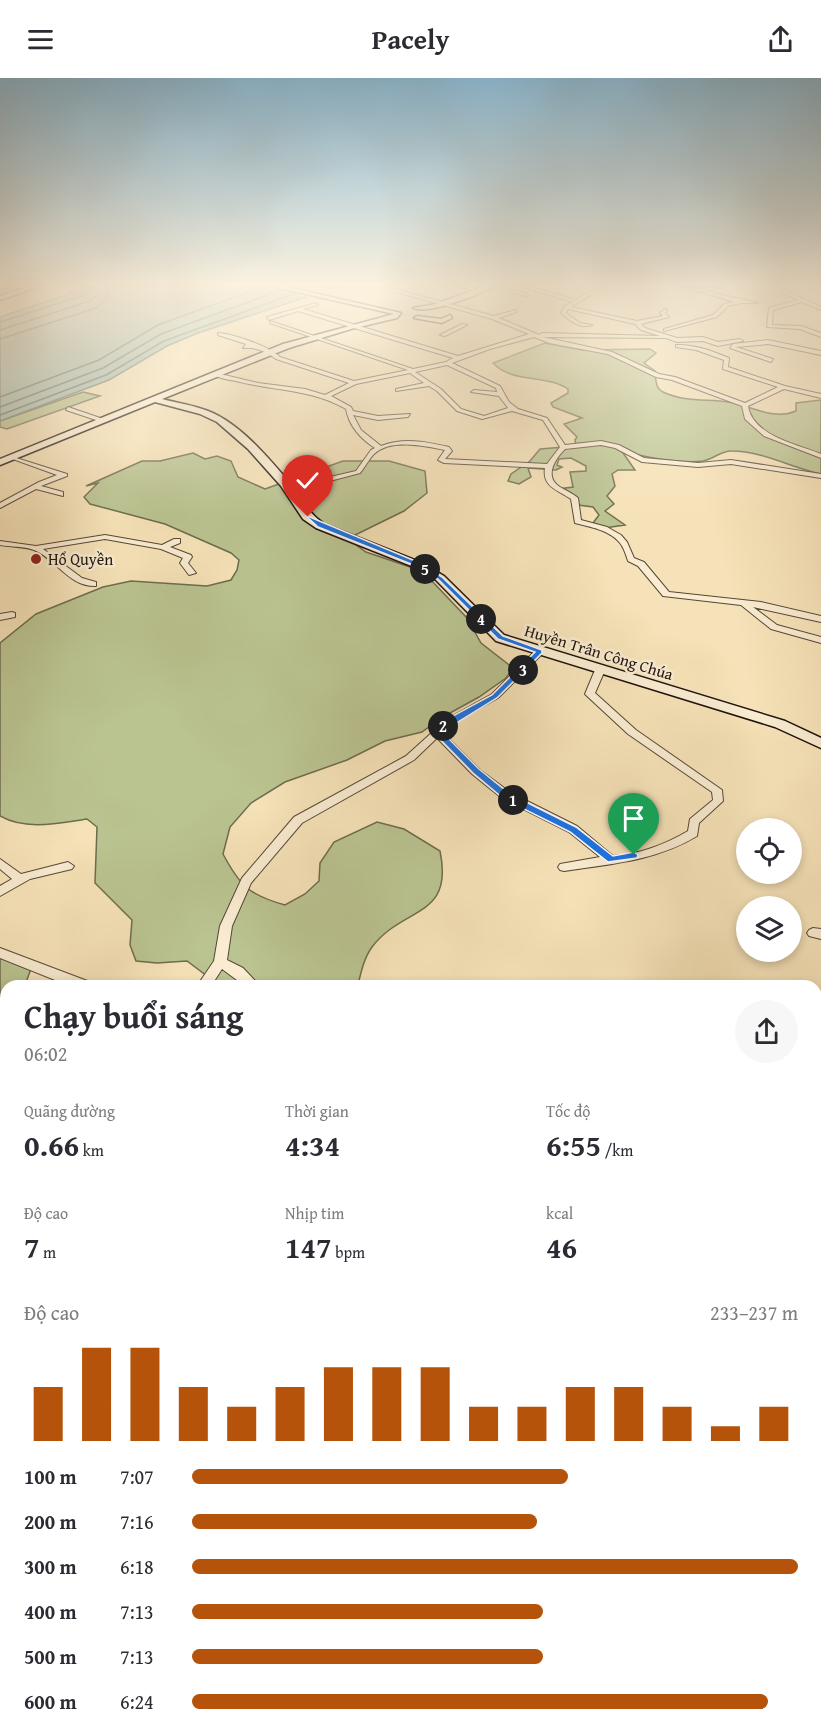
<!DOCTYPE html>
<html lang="vi">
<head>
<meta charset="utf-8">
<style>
	:root { --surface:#fff; --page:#f7f7f7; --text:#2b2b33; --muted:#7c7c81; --accent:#b45309 }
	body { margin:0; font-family:"Gentium Book Plus",serif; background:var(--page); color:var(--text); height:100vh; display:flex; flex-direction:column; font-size:22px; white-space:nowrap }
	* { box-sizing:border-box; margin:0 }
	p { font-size:20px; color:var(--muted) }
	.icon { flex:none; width:33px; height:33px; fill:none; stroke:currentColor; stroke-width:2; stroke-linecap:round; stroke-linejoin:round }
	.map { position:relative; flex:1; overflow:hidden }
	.drawer { position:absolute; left:0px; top:902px; width:822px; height:758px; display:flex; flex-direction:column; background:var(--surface); border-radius:18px 18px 0 0; box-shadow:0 3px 9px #0003 }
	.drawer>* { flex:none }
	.buttons { position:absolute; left:736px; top:740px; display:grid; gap:12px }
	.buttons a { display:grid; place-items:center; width:66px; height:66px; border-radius:50%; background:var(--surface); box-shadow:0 3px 9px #0003; font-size:30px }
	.pin { position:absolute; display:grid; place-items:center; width:51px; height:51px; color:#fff; margin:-62px -26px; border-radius:50% 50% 50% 0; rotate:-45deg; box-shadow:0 0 6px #0007 }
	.pin .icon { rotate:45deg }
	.km { position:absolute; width:30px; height:30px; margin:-15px; border-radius:50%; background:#222; color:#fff; font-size:16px; line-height:30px; text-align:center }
	.round { display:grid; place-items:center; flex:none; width:63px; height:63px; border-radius:32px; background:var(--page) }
	.overview { display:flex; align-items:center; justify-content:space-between; height:102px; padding:0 24px }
	h1 { font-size:33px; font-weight:600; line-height:45px }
	.figures { display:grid; grid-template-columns:repeat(3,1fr); gap:9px; height:102px; padding:6px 24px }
	.figures div { display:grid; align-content:center }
	.figures b { font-size:30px; font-weight:600 }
	.figures small { font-size:16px; font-weight:400 }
	.figures p { font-size:16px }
	.chart { height:168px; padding:12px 24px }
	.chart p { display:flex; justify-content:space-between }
	.chart svg { width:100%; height:108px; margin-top:6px; stroke:var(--accent); stroke-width:6 }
	ul { padding:0 24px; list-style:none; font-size:20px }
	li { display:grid; grid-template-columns:96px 72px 1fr; align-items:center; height:45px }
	li i { height:15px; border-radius:8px; background:var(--accent) }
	header { display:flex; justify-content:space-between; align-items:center; height:78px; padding:0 24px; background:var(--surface); font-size:27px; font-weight:600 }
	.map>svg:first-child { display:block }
	.green { fill:#bac491; stroke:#6d6c4f; stroke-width:1.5 }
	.water { fill:#9dbdb1; stroke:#6b796f; stroke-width:1.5 }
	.pier { fill:#f6e2b8 }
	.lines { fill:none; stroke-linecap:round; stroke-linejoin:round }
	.shore { stroke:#5e685f; stroke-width:1.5 }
	.street-casing { stroke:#564738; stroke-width:2 }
	.secondary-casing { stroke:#20130d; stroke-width:3 }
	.street { fill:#f9ecd1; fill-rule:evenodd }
	.secondary { fill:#f9ecd1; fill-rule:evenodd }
	.route { fill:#1a73e8; stroke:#fff; stroke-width:1.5 }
	.poi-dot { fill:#8f2418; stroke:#f9ecd1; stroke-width:2 }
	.labels { text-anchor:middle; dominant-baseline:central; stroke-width:5; stroke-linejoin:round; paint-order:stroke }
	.far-poi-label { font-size:16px; fill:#20130d; stroke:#f9ecd1; text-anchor:start }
	.far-street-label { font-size:16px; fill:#20130d; stroke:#f9ecd1 }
</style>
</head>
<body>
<header><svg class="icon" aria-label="menu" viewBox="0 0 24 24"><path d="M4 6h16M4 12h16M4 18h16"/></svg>Pacely<svg class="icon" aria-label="share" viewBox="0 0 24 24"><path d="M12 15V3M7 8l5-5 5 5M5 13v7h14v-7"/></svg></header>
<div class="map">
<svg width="821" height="1658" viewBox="0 0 821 1658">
	<rect width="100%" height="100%" fill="#f6e2b8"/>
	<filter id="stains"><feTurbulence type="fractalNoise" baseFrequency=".00333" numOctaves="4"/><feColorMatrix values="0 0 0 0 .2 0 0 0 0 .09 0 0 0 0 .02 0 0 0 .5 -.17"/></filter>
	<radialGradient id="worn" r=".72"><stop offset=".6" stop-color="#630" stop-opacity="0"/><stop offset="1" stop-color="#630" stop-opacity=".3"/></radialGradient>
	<!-- green -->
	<path class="green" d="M545 265 582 272 650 271 656 275 644 285 655 293C656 301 655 310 663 314 684 324 706 321 728 324 751 327 772 343 796 333V325L821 322V396C791 390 763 373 732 373 722 372 714 381 703 383 683 386 640 379 621 372L635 392H618L612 396 615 408 607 418 614 426 605 433 625 447 604 450 593 445 599 437 593 429 578 427 577 419 558 411 573 409 570 394 586 393V388L571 380 559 381 557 387 562 389 556 392 528 390 531 399 519 406 508 403 511 396 530 383 540 371 576 368 575 362 577 359 564 346 582 340 553 329 551 325 568 315V311C546 296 513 306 493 285Z
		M83 314 100 318 7 351 0 349V343Z
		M193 375 205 381 217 378 231 383 238 399 265 411 343 383H389L425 393 427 415 404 433 353 458 352 464 366 474 413 490 430 501 467 540 481 565 513 590 506 600 479 619 441 640 422 654 385 663 347 682 285 704 251 725 230 749 223 776C240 808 249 817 285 827L305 816 319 803 320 785 334 764 377 744 404 751 440 773C454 841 404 827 372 869 364 880 361 894 358 907H219L187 883 157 885 136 883 130 867 132 842 95 805 97 749 87 741C59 745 26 753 0 738V565L36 536 103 509 131 503 207 508 231 502 237 492 239 482 231 475 165 446 90 426 84 419 98 405 86 408 142 383H160Z
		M0 880 32 888 25 907 6 908V927L0 929Z
		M6 964V1099L0 1101V966Z
		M6 1114V1203H0V1116Z"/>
	<!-- water -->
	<path class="water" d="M94 207H343L198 255 167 268 109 302 0 343V239Z"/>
	<!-- pier -->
	<path class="pier" d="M253 207H310L334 212 312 220Z"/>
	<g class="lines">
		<!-- shore -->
		<path class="shore" d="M0 244 88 216 92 207
			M0 252 90 223 98 216 100 207
			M0 261 96 230 106 221 109 207
			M0 319 99 282 158 247 265 208
			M0 329 103 290 161 256 281 212
			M0 337 106 297 164 263 296 215"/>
		<defs>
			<path id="street" d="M372 207H380L494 238 516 232V234L499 240 539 257 542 255 660 258 641 252 635 246 568 231 566 235 580 245 592 247C580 251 570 243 561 235L565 228 573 224 515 207H523L576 222 601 207H607L571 229 637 243 663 238 660 235 665 231 667 232 665 235 669 239 641 246 645 250 677 260 703 259 718 264 740 261 743 263 718 268 703 263 677 264 666 260 543 259 612 274 659 296 675 299 745 325 778 309 723 291 724 282 696 272 676 269V267C694 266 712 273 729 280L728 289 785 308 821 316V320L784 311 748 328C753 358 796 366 821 376V380L764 358 745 341 742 328 672 302 656 299 608 276 549 265 534 259 490 271 452 285 500 308 509 324 518 331 547 340 565 367 601 363 619 367 644 380 698 385 731 382 821 396V400L731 386 698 389 642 384 615 370 601 367 565 371C554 382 544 399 560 409 567 413 572 415 578 420L581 442 607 449 621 457 627 464 634 480 644 484 669 514 761 524 821 538V544L753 529 777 547 821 559V565L771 551 741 527 663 518 638 488 628 483C626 477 624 470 620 465 610 452 590 449 575 445L571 421C558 412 542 409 545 390L444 385 438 382 445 372C425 368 391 360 374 376 369 381 365 389 360 395L326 404 284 409V407L286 406 326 400 356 393 371 372 375 370C361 361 349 348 346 331 312 311 274 313 236 303 228 302 220 300 213 297L216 295 258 305 305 311 325 317 349 305 276 281C266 273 255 269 243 270L246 266 218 257V255C234 256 268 268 280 279L354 303 408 292 270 245V243L413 291 446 284 453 280 298 233 269 242 267 239 316 225 318 227 303 231 458 278 529 256 492 241ZM447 287 496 310 497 314 474 312 471 314 499 318 508 330 484 338 461 331 441 311 415 294ZM410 295 424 305 396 311V313L429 308 437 313 457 333 482 341 512 333 543 342 560 369 547 386 445 381 452 373 449 369C426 364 404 359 381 368L361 352 353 337 378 342 408 339 410 336 378 338 353 333 351 329 331 318 356 306Z
				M455 207H463L480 213 478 214Z
				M495 207 528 216V217L526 218 490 208Z
				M678 207 701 211 731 207 706 213 758 225H740L728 228 717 239 664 253V251L713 237 724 226 734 224Z
				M767 207H773L821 229V232L802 224 773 232 772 247 801 248 821 255V259L800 251 767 249 769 230 798 222Z
				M0 211 17 214 19 215 17 216 0 213Z
				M462 246 467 247 445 258 440 257Z
				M768 262 821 273V277L768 266 736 269 773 281 771 284 730 270 733 266Z
				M68 329 106 342 107 343 102 344 66 332Z
				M10 378 67 396V398L41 408 63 414V418L36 411 0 430V425L39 404 57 397 10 380Z
				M105 457 162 467 174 461H180V465L170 469 191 477 192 479 188 485 196 495 189 497 180 485 183 480 161 471 105 461 43 471 82 500 96 504V508C69 509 56 481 34 472 24 468 10 469 0 467V463L36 468Z
				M12 534 15 535V539L0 542V536Z
				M539 571 542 572V576L498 620 453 645 443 655 480 692 511 715 577 748 613 778C638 777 666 766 688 753L690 741 713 722 712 714 628 656 587 618 585 616 595 592 600 589 603 590 605 592 595 615 636 652 722 712 723 723 699 745 697 758C656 783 610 786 564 793L560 792 558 789 560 786 600 779 569 754 503 721 472 696 437 660 414 682 302 745 251 805 232 848 227 882 243 890 260 908H245L222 891 211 908H197L214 883 220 848 242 800 294 739 406 678 447 641 492 616 536 572Z
				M0 781 21 796 68 784 74 788 72 791 30 801 0 818V808L12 801 0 791Z
				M813 850 821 851V861L809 858 807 855 809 852Z
				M0 870 90 904 91 908H70L0 880Z
				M6 1114V1130L0 1132V1116Z"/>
			<path id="secondary" d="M34 207H44L0 222V218Z
				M266 207H279L401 235 397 240 351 251 289 270 162 321C177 325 193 327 208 333 239 345 267 378 288 403 300 419 307 434 324 446L422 485 444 498 504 557 785 643 821 660V670L775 649 496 563 436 502 414 489 316 450 303 441 281 408 248 371 217 344 200 336 155 324 0 387V381L283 266 394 236Z
				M487 207H497C481 216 429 237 413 230L436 226Z
				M450 237 452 240 442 245 414 240 417 238 441 241Z"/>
		</defs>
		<!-- street casing -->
		<use href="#street" class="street-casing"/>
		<!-- secondary casing -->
		<use href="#secondary" class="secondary-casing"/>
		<!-- street -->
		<use href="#street" class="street"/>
		<!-- secondary -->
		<use href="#secondary" class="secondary"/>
	</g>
	<!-- sky -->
	<linearGradient id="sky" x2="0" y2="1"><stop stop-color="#8ab8d2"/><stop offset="0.47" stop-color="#fbf2df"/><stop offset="1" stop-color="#fbf2df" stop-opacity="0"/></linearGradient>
	<rect width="821" height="439" fill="url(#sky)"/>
	<!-- route -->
	<path class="route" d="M305 437 420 485 442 499 503 558 542 572V575L497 620 442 654 479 691 510 716 576 749 613 778 634 774 638 777 637 780 608 784 570 754 504 721 473 695 433 654 447 641 492 617 535 574 498 561 438 501 416 488 318 449Z"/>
	<!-- markers -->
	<circle class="poi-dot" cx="36" cy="481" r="6"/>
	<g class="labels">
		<!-- far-poi labels -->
		<g class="far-poi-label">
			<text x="48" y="481">Hổ Quyền</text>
		</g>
		<!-- far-street labels -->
		<g class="far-street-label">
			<text transform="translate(599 574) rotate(17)">Huyền Trân Công Chúa</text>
		</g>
	</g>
	<rect width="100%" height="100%" filter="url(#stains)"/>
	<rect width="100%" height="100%" fill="url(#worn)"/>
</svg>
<div class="buttons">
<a><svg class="icon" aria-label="locate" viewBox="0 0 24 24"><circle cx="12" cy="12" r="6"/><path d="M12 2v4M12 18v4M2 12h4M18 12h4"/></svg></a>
<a><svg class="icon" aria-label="layers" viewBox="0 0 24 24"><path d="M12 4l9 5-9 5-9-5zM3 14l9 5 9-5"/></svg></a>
</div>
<div class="pin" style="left:634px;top:777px;background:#1e9e55"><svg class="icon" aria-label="arrive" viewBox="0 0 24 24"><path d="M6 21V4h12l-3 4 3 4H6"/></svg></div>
<div class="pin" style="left:308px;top:439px;background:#d93025"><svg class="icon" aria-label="check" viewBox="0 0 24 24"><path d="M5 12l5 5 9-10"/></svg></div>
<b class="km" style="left:513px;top:722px">1</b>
<b class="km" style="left:443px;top:648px">2</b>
<b class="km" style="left:523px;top:592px">3</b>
<b class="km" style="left:481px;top:541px">4</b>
<b class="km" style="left:425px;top:491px">5</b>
<section class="drawer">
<div class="overview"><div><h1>Chạy buổi sáng</h1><p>06:02</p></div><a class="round"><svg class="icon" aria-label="share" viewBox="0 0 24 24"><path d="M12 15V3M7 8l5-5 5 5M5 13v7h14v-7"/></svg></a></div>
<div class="figures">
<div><p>Quãng đường</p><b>0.66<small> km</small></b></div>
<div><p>Thời gian</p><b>4:34</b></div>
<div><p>Tốc độ</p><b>6:55<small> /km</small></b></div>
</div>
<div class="figures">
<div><p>Độ cao</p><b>7<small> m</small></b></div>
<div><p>Nhịp tim</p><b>147<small> bpm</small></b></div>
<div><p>kcal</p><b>46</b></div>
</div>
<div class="chart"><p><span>Độ cao</span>233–237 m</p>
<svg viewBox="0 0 160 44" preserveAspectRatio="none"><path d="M5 44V22M15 44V6M25 44V6M35 44V22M45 44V30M55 44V22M65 44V14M75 44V14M85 44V14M95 44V30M105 44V30M115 44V22M125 44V22M135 44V30M145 44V38M155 44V30"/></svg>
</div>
<ul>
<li><b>100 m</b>7:07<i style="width:62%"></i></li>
<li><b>200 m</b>7:16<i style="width:57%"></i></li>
<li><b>300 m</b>6:18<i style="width:100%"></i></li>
<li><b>400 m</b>7:13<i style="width:58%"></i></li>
<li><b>500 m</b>7:13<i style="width:58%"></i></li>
<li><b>600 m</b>6:24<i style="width:95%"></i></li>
</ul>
</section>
</div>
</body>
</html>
